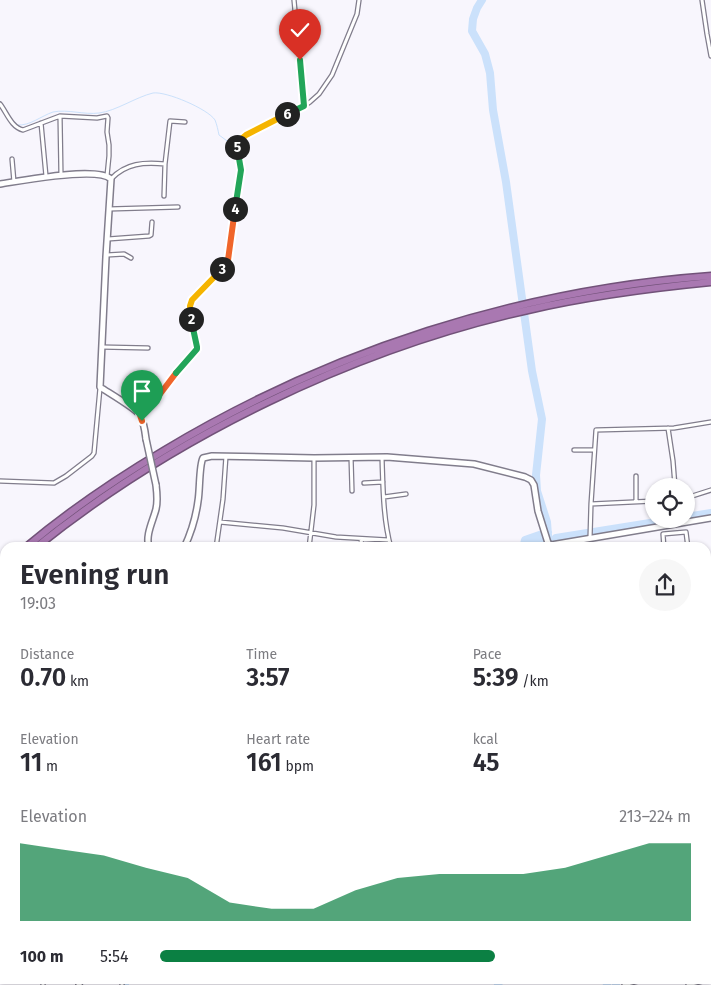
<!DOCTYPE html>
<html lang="en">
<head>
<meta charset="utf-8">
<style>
	:root { --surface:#fff; --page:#f7f7f7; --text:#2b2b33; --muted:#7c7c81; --accent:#0b8043 }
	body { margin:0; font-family:"Fira Sans",sans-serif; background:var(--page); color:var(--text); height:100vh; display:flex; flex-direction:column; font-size:19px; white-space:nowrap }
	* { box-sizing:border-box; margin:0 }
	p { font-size:16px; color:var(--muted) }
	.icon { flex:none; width:28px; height:28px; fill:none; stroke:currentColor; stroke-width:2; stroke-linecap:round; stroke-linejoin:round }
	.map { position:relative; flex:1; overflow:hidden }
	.details { position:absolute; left:0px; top:542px; width:711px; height:442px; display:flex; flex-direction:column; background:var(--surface); border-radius:15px 15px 0 0; box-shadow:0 1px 4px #0004 }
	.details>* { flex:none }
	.buttons { position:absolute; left:645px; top:478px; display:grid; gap:10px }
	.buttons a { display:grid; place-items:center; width:50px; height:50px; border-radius:50%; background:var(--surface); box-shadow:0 1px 4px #0004; font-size:25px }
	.pin { position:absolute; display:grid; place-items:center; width:42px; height:42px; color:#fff; margin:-51px -21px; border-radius:50% 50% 50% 0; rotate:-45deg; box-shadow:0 0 5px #0007 }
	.pin .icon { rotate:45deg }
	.km { position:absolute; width:25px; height:25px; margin:-12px; border-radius:50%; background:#222; color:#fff; font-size:14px; line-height:25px; text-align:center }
	.round { display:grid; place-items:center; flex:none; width:52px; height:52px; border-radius:26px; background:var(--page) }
	.overview { display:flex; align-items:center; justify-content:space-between; height:85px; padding:0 20px }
	h1 { font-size:28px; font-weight:600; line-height:38px }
	.figures { display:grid; grid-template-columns:repeat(3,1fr); gap:8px; height:85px; padding:5px 20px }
	.figures div { display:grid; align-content:center }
	.figures b { font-size:25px; font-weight:600 }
	.figures small { font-size:14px; font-weight:400 }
	.figures p { font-size:14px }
	.chart { height:140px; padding:10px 20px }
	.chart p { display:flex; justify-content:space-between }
	.chart svg { width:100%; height:90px; margin-top:5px; fill:var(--accent); opacity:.7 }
	ul { padding:0 20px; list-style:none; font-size:16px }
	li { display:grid; grid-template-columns:80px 60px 1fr; align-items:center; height:38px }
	li i { height:12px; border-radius:6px; background:var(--accent) }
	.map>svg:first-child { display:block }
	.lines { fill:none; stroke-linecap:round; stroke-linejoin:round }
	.stream { stroke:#cbe1fb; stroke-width:1 }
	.river { stroke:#cbe1fb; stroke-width:8 }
	.street-casing { stroke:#817d8c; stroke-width:5.5 }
	.secondary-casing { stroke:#817d8c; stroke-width:8 }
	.highway-casing { stroke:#725279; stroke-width:9 }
	.street { stroke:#fff; stroke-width:3 }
	.secondary { stroke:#fff; stroke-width:5 }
	.highway { stroke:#a978b1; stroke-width:6 }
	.secondary-bridge-casing { stroke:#817d8c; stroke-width:8; stroke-linecap:butt }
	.secondary-bridge { stroke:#fff; stroke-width:5 }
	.split-1-casing { stroke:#fff; stroke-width:10 }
	.split-2-casing { stroke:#fff; stroke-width:10 }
	.split-3-casing { stroke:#fff; stroke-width:10 }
	.split-4-casing { stroke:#fff; stroke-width:10 }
	.split-5-casing { stroke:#fff; stroke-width:10 }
	.split-6-casing { stroke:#fff; stroke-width:10 }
	.split-7-casing { stroke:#fff; stroke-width:10 }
	.split-1 { stroke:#f0652b; stroke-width:6 }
	.split-2 { stroke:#22a559; stroke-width:6 }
	.split-3 { stroke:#f5b400; stroke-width:6 }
	.split-4 { stroke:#f0652b; stroke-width:6 }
	.split-5 { stroke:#22a559; stroke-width:6 }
	.split-6 { stroke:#f5b400; stroke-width:6 }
	.split-7 { stroke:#22a559; stroke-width:6 }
</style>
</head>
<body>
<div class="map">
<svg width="711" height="985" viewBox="0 0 711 985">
	<rect width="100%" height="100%" fill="#f8f6fd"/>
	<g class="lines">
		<!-- stream -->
		<path class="stream" d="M0 101 4 106 8 114 17 125C30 126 41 116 53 112 68 109 84 115 99 113 116 111 136 97 153 93 166 91 208 109 215 120 217 125 218 130 219 135L234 146"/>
		<!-- river -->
		<path class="river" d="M482 0 477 8 473 19 472 31 485 54 490 73 493 110 506 182 532 371 542 419 536 475 537 491 547 522 549 548
			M686 517 711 513
			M523 548 525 540 548 532
			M527 548 529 544 544 539
			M558 548 556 538 675 519
			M125 980V985
			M606 980 607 985
			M615 980 616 985
			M498 985 500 980"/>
		<defs>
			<path id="street" d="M702 0 707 34 711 56
				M0 104C7 113 11 127 23 130L60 116 97 118 107 116 108 118 107 132 109 145V156L107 176
				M304 106 310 102 319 94 332 75 357 14 359 0
				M60 116 61 175
				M41 123 46 176
				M12 159 14 182
				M111 179C126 163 144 162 165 164L170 121 185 122
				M164 196 165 164
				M109 209 178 207
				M108 239 149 236 151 235 152 222
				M107 255 124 254 131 258
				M102 347 148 348
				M140 415 157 398 197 349C199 335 186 320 190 306 194 291 220 278 227 260L241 170 237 146 239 141 246 135 304 106 294 0
				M668 428 673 461 675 486
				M574 450H594
				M351 457 352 491
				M382 458C383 487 383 519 391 548
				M0 481 54 483 66 476 92 456 94 453 100 388
				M364 483 383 482
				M384 497 406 494
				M686 498 711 490
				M636 502V476
				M591 504 596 430 674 428 711 422
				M220 522 283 528 336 537 388 540
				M590 538 591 504 654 501
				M361 539 362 548
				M99 548 103 545 130 548
				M216 548 223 499 226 456
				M309 548 314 505V459
				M664 548 663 534 686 532 688 548
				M0 706 4 690
				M0 720 5 721
				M706 732H711
				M0 746H5
				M0 839 5 838
				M706 850 711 843
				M0 876H5
				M0 924 2 947
				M706 928 711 927
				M706 946 711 945
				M0 947H5
				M706 964 711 963
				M122 980V985
				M43 985V980
				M624 985 642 980
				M688 985 711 979"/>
			<path id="secondary" d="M0 184C20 181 97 166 111 179L106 257 100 387C109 393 135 408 140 415 144 422 145 431 146 439
				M149 548C145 535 153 521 156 509 158 501 157 493 156 485
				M184 548C191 533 196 517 198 501 200 491 199 465 203 458L212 456 314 458 387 457 474 464 525 477 531 480 534 485 538 511 548 543 551 545 711 518
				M79 985 80 980"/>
			<path id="highway" d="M25 548C69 511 116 479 165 450 330 351 519 290 711 276
				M35 548C174 436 354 349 528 310 588 296 649 288 711 282
				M0 569 5 564
				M0 577 5 572"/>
		</defs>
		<!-- street casing -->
		<use href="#street" class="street-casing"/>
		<!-- secondary casing -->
		<use href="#secondary" class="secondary-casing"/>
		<!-- highway casing -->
		<use href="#highway" class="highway-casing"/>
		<!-- street -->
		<use href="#street" class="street"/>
		<!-- secondary -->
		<use href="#secondary" class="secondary"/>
		<!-- highway -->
		<use href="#highway" class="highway"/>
		<defs>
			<path id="secondary-bridge" d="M146 439 156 485"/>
		</defs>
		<!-- secondary-bridge casing -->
		<use href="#secondary-bridge" class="secondary-bridge-casing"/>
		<!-- secondary-bridge -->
		<use href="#secondary-bridge" class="secondary-bridge"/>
	</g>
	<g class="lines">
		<defs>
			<path id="split-1" d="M142 421 140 415 157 398 176 373"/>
			<path id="split-2" d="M176 373 197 349V347L191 319"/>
			<path id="split-3" d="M191 319 190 306 192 300 222 269"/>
			<path id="split-4" d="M222 269 228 260 235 209"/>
			<path id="split-5" d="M235 209 241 170 237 147"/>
			<path id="split-6" d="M237 147 239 141 246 135 287 114"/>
			<path id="split-7" d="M287 114 304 106 300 60"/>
		</defs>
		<!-- split-1 casing -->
		<use href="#split-1" class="split-1-casing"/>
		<!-- split-2 casing -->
		<use href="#split-2" class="split-2-casing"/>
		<!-- split-3 casing -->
		<use href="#split-3" class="split-3-casing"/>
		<!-- split-4 casing -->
		<use href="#split-4" class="split-4-casing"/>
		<!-- split-5 casing -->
		<use href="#split-5" class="split-5-casing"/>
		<!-- split-6 casing -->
		<use href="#split-6" class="split-6-casing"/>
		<!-- split-7 casing -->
		<use href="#split-7" class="split-7-casing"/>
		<!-- split-1 -->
		<use href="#split-1" class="split-1"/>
		<!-- split-2 -->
		<use href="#split-2" class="split-2"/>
		<!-- split-3 -->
		<use href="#split-3" class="split-3"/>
		<!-- split-4 -->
		<use href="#split-4" class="split-4"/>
		<!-- split-5 -->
		<use href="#split-5" class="split-5"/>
		<!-- split-6 -->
		<use href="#split-6" class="split-6"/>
		<!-- split-7 -->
		<use href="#split-7" class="split-7"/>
	</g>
</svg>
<div class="buttons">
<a><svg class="icon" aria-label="locate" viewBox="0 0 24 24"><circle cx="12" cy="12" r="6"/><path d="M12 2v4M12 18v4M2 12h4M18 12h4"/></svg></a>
</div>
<div class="pin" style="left:142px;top:421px;background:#1e9e55"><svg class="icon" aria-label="arrive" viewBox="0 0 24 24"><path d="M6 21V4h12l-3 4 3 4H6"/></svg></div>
<div class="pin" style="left:300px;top:60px;background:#d93025"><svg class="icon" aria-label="check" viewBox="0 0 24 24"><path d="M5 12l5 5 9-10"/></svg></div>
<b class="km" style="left:191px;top:319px">2</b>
<b class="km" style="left:222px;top:269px">3</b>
<b class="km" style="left:235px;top:209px">4</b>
<b class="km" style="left:237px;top:147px">5</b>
<b class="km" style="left:287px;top:114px">6</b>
<section class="details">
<div class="overview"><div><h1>Evening run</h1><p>19:03</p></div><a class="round"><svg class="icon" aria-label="share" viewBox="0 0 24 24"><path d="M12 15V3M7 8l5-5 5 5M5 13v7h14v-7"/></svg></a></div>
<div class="figures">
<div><p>Distance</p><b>0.70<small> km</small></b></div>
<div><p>Time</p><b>3:57</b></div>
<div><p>Pace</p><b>5:39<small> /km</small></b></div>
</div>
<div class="figures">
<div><p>Elevation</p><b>11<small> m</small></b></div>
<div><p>Heart rate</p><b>161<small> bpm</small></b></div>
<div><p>kcal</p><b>45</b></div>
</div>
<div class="chart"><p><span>Elevation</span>213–224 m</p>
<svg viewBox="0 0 160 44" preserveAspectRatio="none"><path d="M0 44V6L10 9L20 12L30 18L40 23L50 35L60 38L70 38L80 29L90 23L100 21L110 21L120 21L130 18L140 12L150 6L160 6V44z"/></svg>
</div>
<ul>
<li><b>100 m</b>5:54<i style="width:63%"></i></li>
</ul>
</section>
</div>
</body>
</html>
